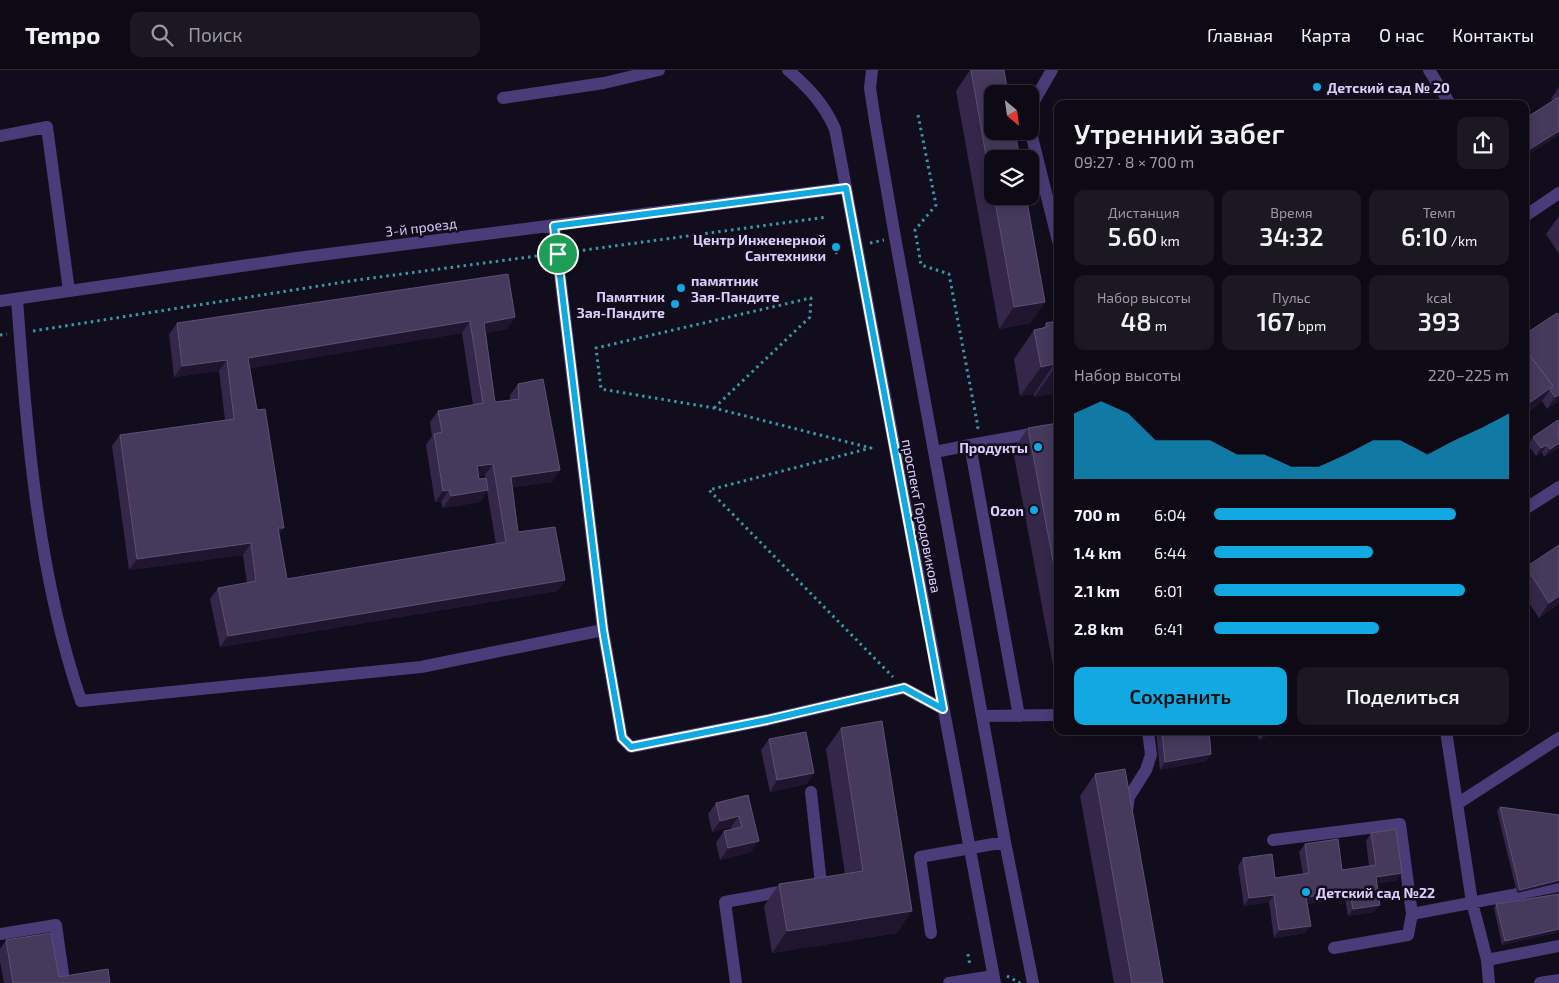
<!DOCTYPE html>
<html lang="ru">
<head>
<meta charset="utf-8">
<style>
	:root { --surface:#0e0a15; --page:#1c1822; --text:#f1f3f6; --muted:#9b9aa0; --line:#2e2b34; --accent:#12a8e1 }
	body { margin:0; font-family:"Exo 2",sans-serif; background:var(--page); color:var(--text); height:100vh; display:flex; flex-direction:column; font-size:19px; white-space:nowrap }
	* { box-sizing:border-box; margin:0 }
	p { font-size:16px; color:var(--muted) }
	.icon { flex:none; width:28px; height:28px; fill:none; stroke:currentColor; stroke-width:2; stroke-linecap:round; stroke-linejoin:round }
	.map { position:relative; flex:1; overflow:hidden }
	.sheet { position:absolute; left:1054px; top:30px; width:475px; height:635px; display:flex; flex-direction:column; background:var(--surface); border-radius:10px; box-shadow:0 2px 12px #0003,0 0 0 1px var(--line) }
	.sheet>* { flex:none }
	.needle { width:32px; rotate:151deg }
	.buttons { position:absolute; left:984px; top:15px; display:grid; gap:10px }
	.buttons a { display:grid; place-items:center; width:55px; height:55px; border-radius:10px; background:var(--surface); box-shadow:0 2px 12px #0003,0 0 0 1px var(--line); font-size:25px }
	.pin { position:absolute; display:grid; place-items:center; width:42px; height:42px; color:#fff; margin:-21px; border:2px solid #fff; border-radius:50%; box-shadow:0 1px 5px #0007 }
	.round { display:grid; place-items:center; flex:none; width:52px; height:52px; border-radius:10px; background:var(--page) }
	.head { display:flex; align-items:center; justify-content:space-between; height:85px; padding:0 20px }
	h1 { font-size:28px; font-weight:600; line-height:38px }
	.figures { display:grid; grid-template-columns:repeat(3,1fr); gap:8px; height:85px; padding:5px 20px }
	.figures div { display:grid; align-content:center; border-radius:10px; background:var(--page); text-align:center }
	.figures b { font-size:25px; font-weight:600 }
	.figures small { font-size:14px; font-weight:400 }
	.figures p { font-size:14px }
	.chart { height:140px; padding:10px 20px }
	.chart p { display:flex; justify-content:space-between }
	.chart svg { width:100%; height:90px; margin-top:5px; fill:var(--accent); opacity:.7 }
	.cta { display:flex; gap:10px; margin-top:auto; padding:10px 20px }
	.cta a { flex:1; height:58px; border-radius:10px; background:var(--accent); color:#111; font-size:20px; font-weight:600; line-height:58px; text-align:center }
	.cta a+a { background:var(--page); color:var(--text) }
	ul { padding:0 20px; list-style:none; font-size:16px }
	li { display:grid; grid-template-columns:80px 60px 1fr; align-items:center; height:38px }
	li i { height:12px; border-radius:6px; background:var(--accent) }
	header { display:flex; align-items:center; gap:30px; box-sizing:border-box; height:70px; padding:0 25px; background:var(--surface); border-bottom:1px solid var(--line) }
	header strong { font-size:24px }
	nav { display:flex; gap:28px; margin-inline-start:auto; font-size:18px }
	.search { width:350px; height:45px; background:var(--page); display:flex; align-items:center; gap:12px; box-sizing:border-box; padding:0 18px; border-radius:10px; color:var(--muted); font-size:19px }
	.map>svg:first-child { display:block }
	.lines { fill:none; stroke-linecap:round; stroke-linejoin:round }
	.path { stroke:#3698a5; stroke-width:3; stroke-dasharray:2.5 4; stroke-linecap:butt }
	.minor { stroke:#493c78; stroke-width:12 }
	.wall { fill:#342749; fill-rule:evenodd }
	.shaded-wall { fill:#1f152f }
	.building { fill:#45395c; stroke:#5d5075; fill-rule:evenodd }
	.route-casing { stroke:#fff; stroke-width:10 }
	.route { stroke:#12a8e1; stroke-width:6 }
	.poi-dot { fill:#12a8e1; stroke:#120d1c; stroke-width:2 }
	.labels { text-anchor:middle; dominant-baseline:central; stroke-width:5; stroke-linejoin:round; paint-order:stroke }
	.poi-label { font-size:14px; font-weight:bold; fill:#daccfb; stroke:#120d1c; text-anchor:end }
	.street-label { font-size:14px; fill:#daccfb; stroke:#120d1c }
</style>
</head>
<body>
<header>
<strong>Tempo</strong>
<div class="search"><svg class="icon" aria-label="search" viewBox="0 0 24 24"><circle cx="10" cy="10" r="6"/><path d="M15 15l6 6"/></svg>Поиск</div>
<nav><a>Главная</a><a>Карта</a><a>О нас</a><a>Контакты</a></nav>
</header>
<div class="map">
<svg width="1559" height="913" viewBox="0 0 1559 913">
	<rect width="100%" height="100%" fill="#120d1c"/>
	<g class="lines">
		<!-- path -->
		<path class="path" d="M918 45 936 135 915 160 921 195 949 204 978 357 976 361
			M870 173 884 170
			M570 182 827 147
			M835 183 841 181
			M33 261 357 210 544 185
			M0 265 7 264
			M714 338 810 247 811 228 596 278 601 319 714 338 871 378 709 420 893 607
			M968 884 970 896
			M1007 906 1020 913"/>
		<!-- minor -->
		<path class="minor" d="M788 0C809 18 824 34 835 59L995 913
			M872 0 870 18 875 51 895 167 1005 772 1033 913
			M1429 0 1450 34
			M503 28 604 13 659 0
			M1030 38 1052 0
			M1030 59 1058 171
			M0 66 47 57 69 221
			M1525 146 1559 123
			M554 156 603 560 622 668 631 677 767 650 904 618 943 639
			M17 229C27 364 37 502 81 631L421 597 603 560
			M0 231 297 188 846 118
			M935 382 970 375
			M1525 439 1559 417
			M983 646 1058 645
			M1019 646 970 375 1058 359
			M1446 661 1472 832 1487 890 1489 913
			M811 722 821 814 812 816
			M1457 734 1559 668
			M1127 741 1129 727 1146 700 1151 685 1148 661
			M1273 770 1400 754 1412 844
			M931 863 920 787 1005 772
			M0 864 56 855 63 904
			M1334 878 1408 865 1412 844 1559 816
			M1487 890 1559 876
			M736 913 725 832 790 820
			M949 913 993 906
			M1540 913 1559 910"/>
	</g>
	<!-- wall -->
	<path class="wall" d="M970 0H1004L992 89V126H1026L1045 232 1030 253 999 259 956 21Z
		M1559 17V65L1529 46 1552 31 1551 29Z
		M1559 146V184L1546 164Z
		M515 247 507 259 486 263 495 332 510 330V325L518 314 560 400 552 412 512 417 518 462 565 510 557 521 220 577 210 529 218 518 247 513 243 485 129 500 112 376 120 365 225 350 219 301 174 307 169 264 177 253ZM462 263 473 335 438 341 430 352 432 366 426 375 435 432H441L443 438 480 432 487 421 496 474 287 509 250 298ZM485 405V408L479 409V406Z
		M1058 251V323L1034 327V324L1020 326 1014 289 1034 260 1043 258 1046 253Z
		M1525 264 1559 331 1547 339 1542 331 1525 344Z
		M1058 353V617H1057L1013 380 1028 358Z
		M1533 367 1559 377 1544 387 1542 382 1536 386 1528 375Z
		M1526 497 1559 534 1539 548 1525 527V498Z
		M841 658 897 863 772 883 764 836 779 814 845 804 826 679Z
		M1156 661H1209L1211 684 1206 691 1160 700Z
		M1254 661H1274L1260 670Z
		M769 669 814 703 806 714 770 722 761 680Z
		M1095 704 1163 913H1114L1080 726Z
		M748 725 751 782 720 790 716 773 724 761 732 759 731 757 712 762 708 744 716 733Z
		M1500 737 1559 745V813L1517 823 1497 741Z
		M1371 763 1397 810 1377 813 1380 835 1374 842 1348 846 1345 828 1307 834 1305 863 1274 868 1269 832 1244 836 1238 796 1243 788 1275 808 1303 804 1299 782 1305 774 1342 800 1369 796 1366 771Z
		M1559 824V862L1502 875 1494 838 1496 834Z
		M6 870 59 907 110 913H4L0 891V879Z"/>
	<!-- shaded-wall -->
	<path class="shaded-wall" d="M1559 61V65L1525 87V82Z
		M1045 232 1030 253 999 259 1014 237Z
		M515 247 507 259 476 265 484 253Z
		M470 251 462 263 240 300 248 288Z
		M227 290 219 301 174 307 182 296Z
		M1054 294 1034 324 1020 326 1041 297Z
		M1055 298H1058V323L1034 327Z
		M1553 316 1542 331 1525 343V336Z
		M1559 325V331L1547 339 1555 327Z
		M1559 373V377L1544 387 1550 379Z
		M1547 375 1542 382 1536 386 1541 378Z
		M493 394 485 405 469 408 477 396Z
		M560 400 552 412 503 418 511 407Z
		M449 420 441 432H435L443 421Z
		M488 420 480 432 443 438 451 426Z
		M278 458H284L276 469Z
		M251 473 243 485 129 500 137 489Z
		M565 510 557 521 220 577 228 566Z
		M1559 526V534L1539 548 1549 533Z
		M1266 661H1274L1260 670Z
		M1211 684 1206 691 1160 700 1165 692Z
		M814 703 806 714 770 722 777 710Z
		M739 746 731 757 712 762 720 751Z
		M759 771 751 782 720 790 728 778Z
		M1402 803 1397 810 1370 814 1376 807Z
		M1559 810V813L1517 823 1520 820Z
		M1350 821 1345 828 1301 835 1306 827Z
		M1274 825 1269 832 1244 836 1249 828Z
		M1380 835 1374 842 1348 846 1353 839Z
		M912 841 897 863 772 883 787 861Z
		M1311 856 1305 863 1274 868 1279 860Z
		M1559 859V862L1502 875 1505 871Z"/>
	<!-- building -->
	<path class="building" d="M971 0H1004L1008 24H992V61H1015L1020 89H992V120Z
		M1559 27V61L1525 82V39L1529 46Z
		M994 126H1026L1045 232 1014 237Z
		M508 204 515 247 484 253 495 332 519 329 518 314 543 309 560 400 511 407 518 462 555 457 565 510 228 566 218 518 256 511 251 473 137 489 120 365 234 349 227 290 182 296 177 253ZM470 251 483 333 438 341 442 362 434 364 443 421 449 420 451 426 488 420 486 408 479 409 477 396 493 394 506 472 287 509 278 458H284L265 339 257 340 248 288Z
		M1557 243 1559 246V325L1555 327 1550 320 1553 316 1525 279V264Z
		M1058 251V298H1055L1054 294 1041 297 1034 260 1047 257 1046 253Z
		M1525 279 1553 316 1525 336Z
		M1558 350 1559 373 1550 379 1547 375 1541 378 1533 367Z
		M1058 353V517L1028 358Z
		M1559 475V526L1549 533 1526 497Z
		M882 651 912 841 787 861 779 814 863 801 841 658Z
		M1162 661H1209L1211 684 1165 692Z
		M806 662 814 703 777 710 769 669Z
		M1125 699 1163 913H1132L1095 704Z
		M748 725 759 771 728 778 724 761 742 757 739 746 720 751 716 733Z
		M1500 737 1559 745V810L1520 820Z
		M1396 759 1402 803 1376 807 1380 835 1353 839 1350 821 1306 827 1311 856 1279 860 1274 825 1249 828 1243 788 1272 784 1275 808 1309 803 1305 774 1338 769 1342 800 1376 795 1371 763Z
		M1559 824V859L1505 871 1496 834Z
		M51 863 59 907 108 899 110 913H13L6 870Z"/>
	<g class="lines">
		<defs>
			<path id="route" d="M846 118 943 639 904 618 767 650 631 677 622 668 603 560 554 156Z"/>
		</defs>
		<!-- route casing -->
		<use href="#route" class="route-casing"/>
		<!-- route -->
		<use href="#route" class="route"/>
	</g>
	<!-- markers -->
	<g class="poi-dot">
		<circle cx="1317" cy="17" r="5"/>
		<circle cx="836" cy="177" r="5"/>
		<circle cx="681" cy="218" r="5"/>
		<circle cx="675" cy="234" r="5"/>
		<circle cx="1038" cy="377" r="5"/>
		<circle cx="1034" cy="440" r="5"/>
		<circle cx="1306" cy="822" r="5"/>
	</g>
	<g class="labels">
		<!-- poi labels -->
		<g class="poi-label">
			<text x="1327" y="17" text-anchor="start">Детский сад № 20</text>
			<text x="826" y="169">Центр Инженерной<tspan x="826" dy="16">Сантехники</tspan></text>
			<text x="691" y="210" text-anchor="start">памятник<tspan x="691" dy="16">Зая-Пандите</tspan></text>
			<text x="665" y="226">Памятник<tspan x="665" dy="16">Зая-Пандите</tspan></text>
			<text x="1028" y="377">Продукты</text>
			<text x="1024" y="440">Ozon</text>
			<text x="1316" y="822" text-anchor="start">Детский сад №22</text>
		</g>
		<!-- street labels -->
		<g class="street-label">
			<text transform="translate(421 157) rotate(-7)">3-й проезд</text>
			<text transform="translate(922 446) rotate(79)">проспект Городовикова</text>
		</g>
	</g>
</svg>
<div class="buttons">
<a><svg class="needle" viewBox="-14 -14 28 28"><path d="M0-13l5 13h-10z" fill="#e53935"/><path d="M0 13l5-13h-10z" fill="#9b9aa0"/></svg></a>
<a><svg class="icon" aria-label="layers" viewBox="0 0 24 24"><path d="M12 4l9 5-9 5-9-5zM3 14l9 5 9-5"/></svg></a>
</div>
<div class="pin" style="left:558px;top:184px;background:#1e9e55"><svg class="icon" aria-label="arrive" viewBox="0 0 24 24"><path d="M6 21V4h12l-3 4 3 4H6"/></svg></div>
<section class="sheet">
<div class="head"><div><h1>Утренний забег</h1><p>09:27 · 8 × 700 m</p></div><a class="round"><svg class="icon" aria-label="share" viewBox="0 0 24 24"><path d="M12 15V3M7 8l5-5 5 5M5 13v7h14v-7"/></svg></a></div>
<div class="figures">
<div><p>Дистанция</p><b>5.60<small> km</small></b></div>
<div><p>Время</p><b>34:32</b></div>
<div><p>Темп</p><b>6:10<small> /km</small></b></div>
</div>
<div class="figures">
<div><p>Набор высоты</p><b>48<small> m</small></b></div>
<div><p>Пульс</p><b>167<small> bpm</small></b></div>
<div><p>kcal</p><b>393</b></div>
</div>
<div class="chart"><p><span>Набор высоты</span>220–225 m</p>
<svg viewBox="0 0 160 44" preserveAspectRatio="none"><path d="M0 44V12L10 6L20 12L30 25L40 25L50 25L60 32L70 32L80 38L90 38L100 32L110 25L120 25L130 32L140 25L150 19L160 12V44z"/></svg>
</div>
<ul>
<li><b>700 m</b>6:04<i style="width:82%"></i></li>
<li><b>1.4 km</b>6:44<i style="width:54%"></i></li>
<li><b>2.1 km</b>6:01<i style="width:85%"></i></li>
<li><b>2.8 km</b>6:41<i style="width:56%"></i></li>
</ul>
<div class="cta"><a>Сохранить</a><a>Поделиться</a></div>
</section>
</div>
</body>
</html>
